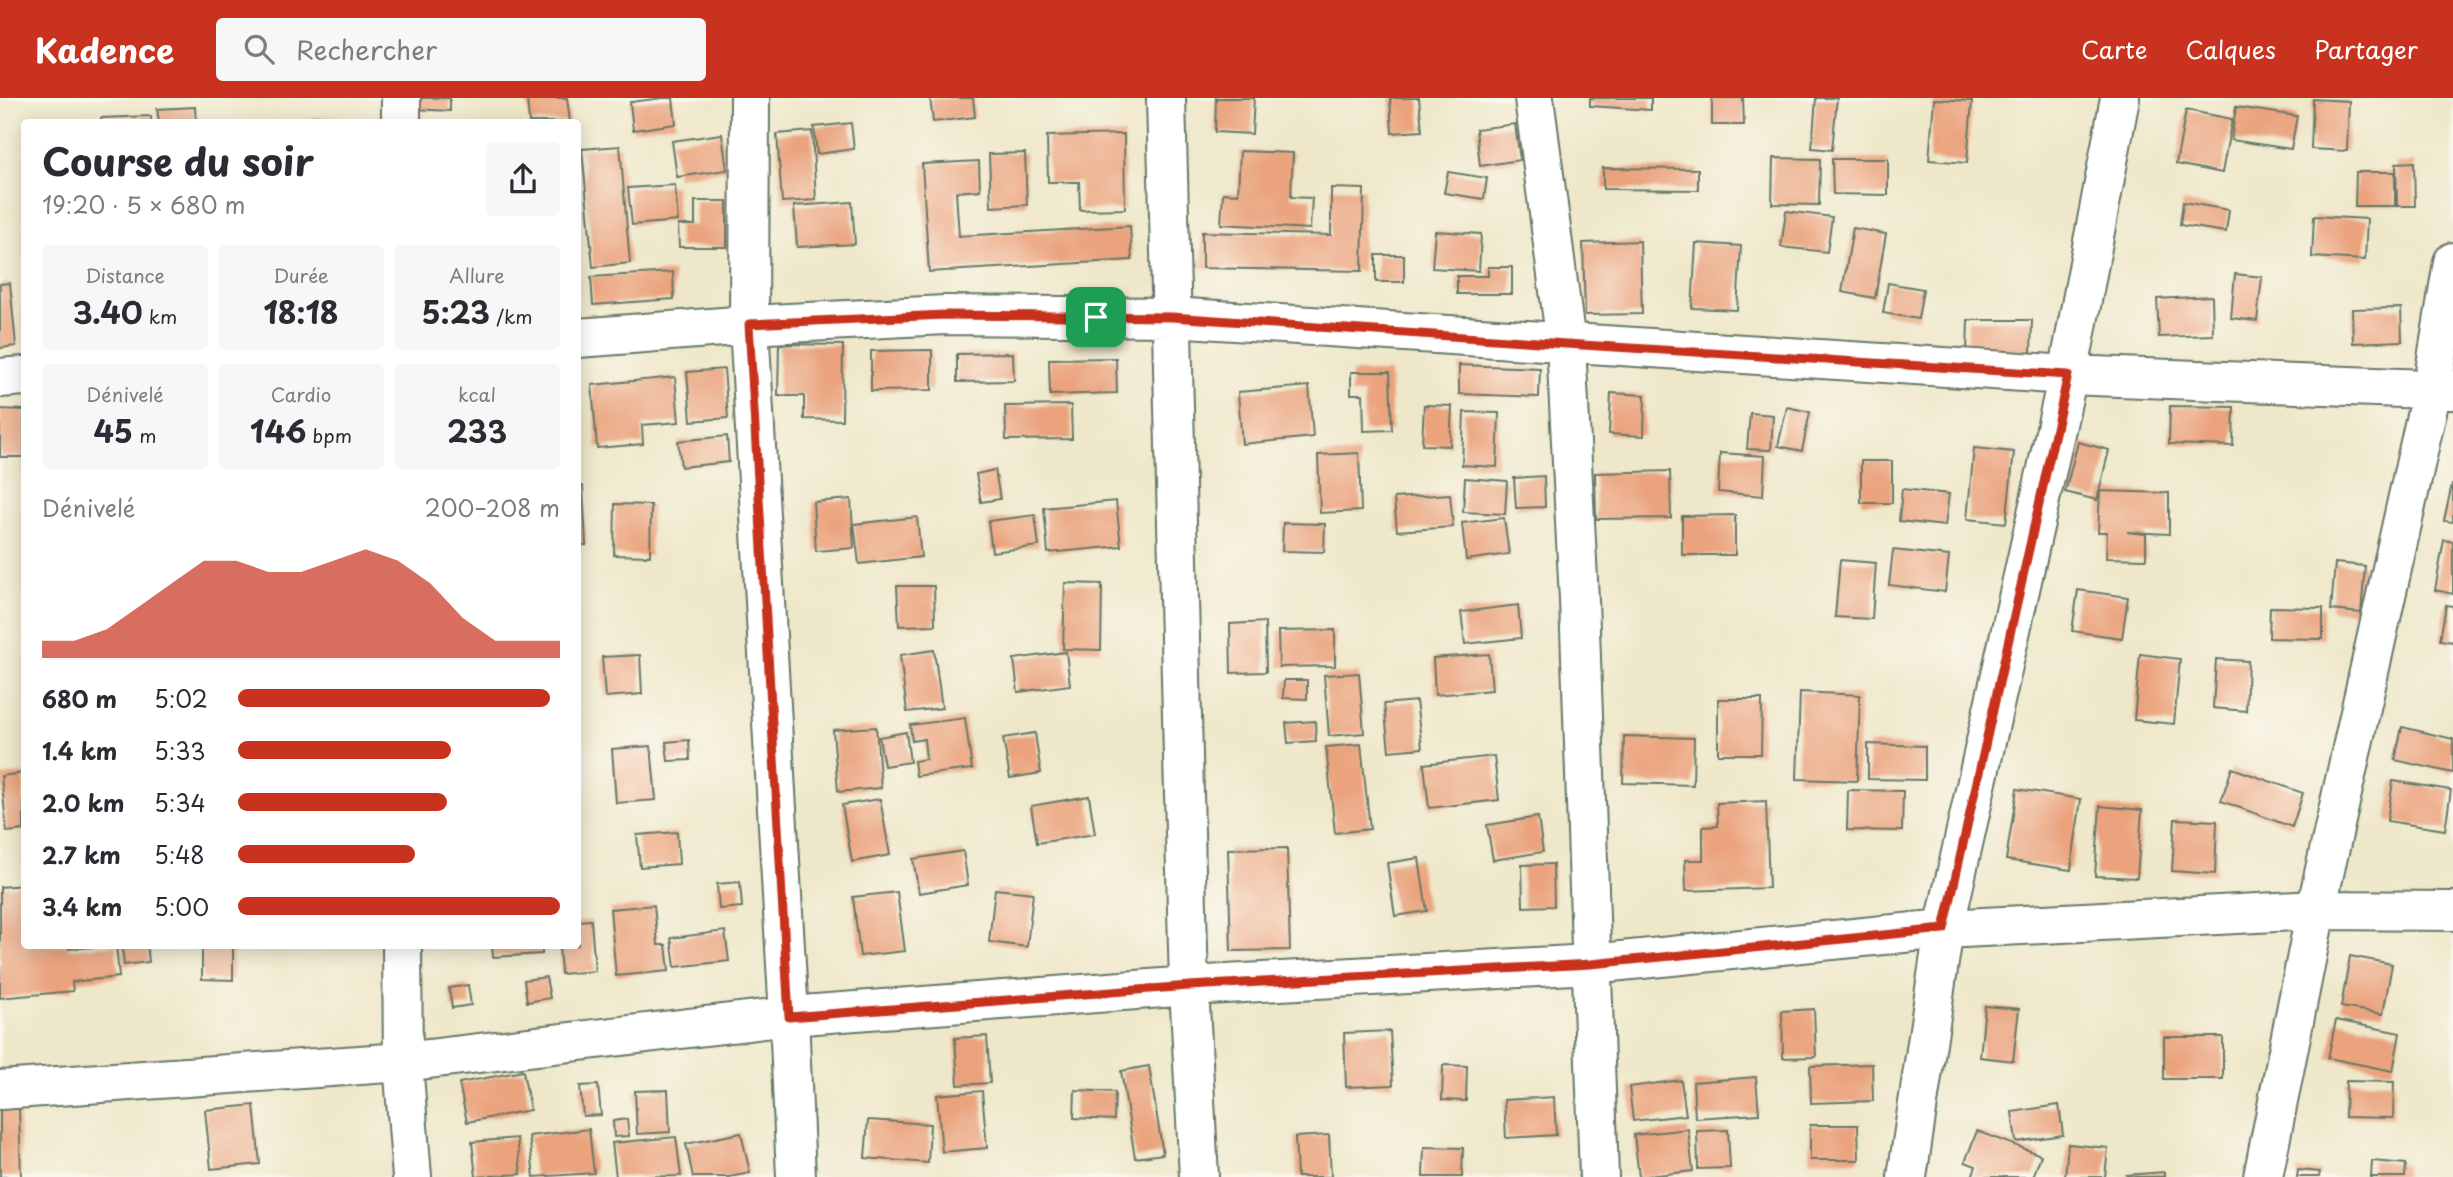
<!DOCTYPE html>
<html lang="fr">
<head>
<meta charset="utf-8">
<style>
	:root { --surface:#fff; --page:#f7f7f7; --text:#2b2b33; --muted:#7c7c81; --accent:#c8321e }
	body { margin:0; font-family:"Playpen Sans",sans-serif; background:var(--page); color:var(--text); height:100vh; display:flex; flex-direction:column; font-size:26px; white-space:nowrap }
	* { box-sizing:border-box; margin:0 }
	p { font-size:23px; color:var(--muted) }
	.icon { flex:none; width:38px; height:38px; fill:none; stroke:currentColor; stroke-width:2; stroke-linecap:round; stroke-linejoin:round }
	.map { position:relative; flex:1; overflow:hidden }
	.drawer { position:absolute; left:21px; top:21px; width:560px; height:830px; display:flex; flex-direction:column; background:var(--surface); border-radius:7px; box-shadow:0 4px 18px #0003 }
	.drawer>* { flex:none }
	.pin { position:absolute; display:grid; place-items:center; width:60px; height:60px; color:#fff; margin:-30px; border-radius:14px; box-shadow:0 4px 10px #0006 }
	.round { display:grid; place-items:center; flex:none; width:74px; height:74px; border-radius:7px; background:var(--page) }
	.head { display:flex; align-items:center; justify-content:space-between; height:119px; padding:0 21px }
	h1 { font-size:38px; font-weight:700; line-height:52px }
	.metrics { display:grid; grid-template-columns:repeat(3,1fr); gap:10px; height:119px; padding:7px 21px }
	.metrics div { display:grid; align-content:center; border-radius:7px; background:var(--page); text-align:center }
	.metrics b { font-size:30px; font-weight:700 }
	.metrics small { font-size:19px; font-weight:400 }
	.metrics p { font-size:19px }
	.chart { height:196px; padding:14px 21px }
	.chart p { display:flex; justify-content:space-between }
	.chart svg { width:100%; height:126px; margin-top:7px; fill:var(--accent); opacity:.7 }
	ul { padding:0 21px; list-style:none; font-size:23px }
	li { display:grid; grid-template-columns:112px 84px 1fr; align-items:center; height:52px }
	li i { height:18px; border-radius:9px; background:var(--accent) }
	header { display:flex; align-items:center; gap:42px; box-sizing:border-box; height:98px; padding:0 35px; background:var(--accent); color:#fff }
	header strong { font-size:33px }
	nav { display:flex; gap:38px; margin-inline-start:auto; font-size:24px }
	.search { width:490px; height:63px; background:var(--page); display:flex; align-items:center; gap:18px; box-sizing:border-box; padding:0 24px; border-radius:7px; color:var(--muted); font-size:26px }
	.map>svg:first-child { display:block }
	.building { fill:#eaa37d }
	.lines { fill:none; stroke-linecap:round; stroke-linejoin:round }
	.minor-casing { stroke:#677868; stroke-width:42 }
	.minor { stroke:#fff; stroke-width:38 }
	.route-casing { stroke:#fff; stroke-width:14 }
	.route { stroke:#c8321e; stroke-width:9 }
</style>
</head>
<body>
<header>
<strong>Kadence</strong>
<div class="search"><svg class="icon" aria-label="search" viewBox="0 0 24 24"><circle cx="10" cy="10" r="6"/><path d="M15 15l6 6"/></svg>Rechercher</div>
<nav><a>Carte</a><a>Calques</a><a>Partager</a></nav>
</header>
<div class="map">
<svg width="2453" height="1079" viewBox="0 0 2453 1079">
	<rect width="100%" height="100%" fill="#fbf7ec"/>
	<filter id="ink" filterUnits="userSpaceOnUse"><feTurbulence type="fractalNoise" baseFrequency=".0143" numOctaves="2"/><feDisplacementMap in="SourceGraphic" scale="14" xChannelSelector="R" yChannelSelector="G"/><feConvolveMatrix kernelMatrix="1 2 1 2 8 2 1 2 1" color-interpolation-filters="sRGB"/></filter>
	<filter id="wash" filterUnits="userSpaceOnUse"><feTurbulence type="fractalNoise" baseFrequency=".00686" numOctaves="4" result="noise"/><feDisplacementMap in="SourceGraphic" scale="28" xChannelSelector="R" yChannelSelector="G"/><feGaussianBlur stdDeviation="1.57" result="paint"/><feColorMatrix in="noise" values="0 0 0 0 0 0 0 0 0 0 0 0 0 0 0 0 0 1.4 0 .05"/><feComposite in="paint" operator="in"/></filter>
	<g filter="url(#wash)">
		<rect width="100%" height="100%" fill="#eee7c9"/>
		<g id="blocks">
			<!-- building -->
			<path class="building" d="M415 0H450V13L414 11Z
				M527 0H567L570 24H529Z
				M663 0H673L676 26 633 32 630 4Z
				M930 0H973L975 19 933 24Z
				M1216 0H1254L1252 36 1215 34Z
				M1390 0H1419L1422 33 1392 35Z
				M1590 0H1651V12L1590 8Z
				M1712 0H1743L1744 27H1712Z
				M1816 0H1837L1832 52 1812 50Z
				M1934 1 1972 3 1967 65 1929 62Z
				M2313 1 2349 3 2347 53 2311 51Z
				M195 9 196 24H159L157 11Z
				M2236 9 2297 18 2291 51 2231 42Z
				M2186 12 2232 21 2222 75 2176 66Z
				M151 18V24H101V20Z
				M312 19 345 20V24H312Z
				M851 25 854 51 817 56 814 29Z
				M1515 26 1520 62 1480 68 1476 31Z
				M812 33 816 102 782 104 777 36Z
				M722 36 727 72 677 79 672 43Z
				M1124 36 1125 111 1080 112 1079 84H1048L1047 38Z
				M620 48 630 165 593 169 582 51Z
				M1240 53 1293 55 1291 99 1312 100 1310 131 1221 126 1223 95 1238 96Z
				M1025 55 1027 107 991 109 989 56Z
				M1773 60 1820 61 1819 107 1772 106Z
				M1832 61H1888V97L1833 96Z
				M979 63 980 92 956 94 959 138 1130 128 1132 162 929 174 922 66Z
				M2414 64 2415 108H2397L2396 65Z
				M1603 70 1698 71V92L1603 91Z
				M1448 74 1487 80 1484 101 1444 95Z
				M2356 74H2395V108H2355Z
				M675 87 678 123 632 127 628 90Z
				M1331 90 1364 91 1362 173 1202 170V134L1331 137Z
				M695 103H727V149H679L678 127H695Z
				M852 104 855 146 797 149 794 108Z
				M2183 104 2229 112 2226 134 2180 127Z
				M1786 113 1832 119 1827 154 1781 149Z
				M2314 118 2367 121 2365 162 2312 159Z
				M1853 130 1886 136 1875 200 1842 194Z
				M1435 133 1481 136 1479 173 1432 170Z
				M1640 143 1642 216 1585 217 1583 145Z
				M1696 145 1741 148 1737 212 1692 210Z
				M1376 157H1404V184H1376Z
				M1488 169H1512V196H1457V178H1488Z
				M673 174 674 201 593 207 591 179Z
				M2235 176 2262 179 2257 223 2231 220Z
				M10 185 16 248 0 250V186Z
				M1888 185 1923 191 1918 221 1883 215Z
				M2212 198 2213 237 2159 239 2157 201Z
				M2401 210 2402 243 2353 245 2352 211Z
				M1968 222H2032L2031 256H1967Z
				M779 246 843 247 842 322 804 321V298H778Z
				M932 252V292L871 293V253Z
				M1013 255 1014 283 957 284V256Z
				M1116 260 1117 295 1050 297 1049 261Z
				M1459 267 1540 270 1539 299 1459 296Z
				M724 271 728 320 691 323 687 274Z
				M1351 274H1390L1392 332 1364 333 1363 296H1351Z
				M675 279 679 324 642 327 643 346 597 350 592 287Z
				M1309 288 1313 339 1242 346 1238 294Z
				M1611 295 1645 297 1644 338 1609 336Z
				M1071 307 1072 341 1006 342 1005 308Z
				M1424 307 1452 308 1450 348 1422 347Z
				M2170 308 2234 309 2233 348 2169 346Z
				M1787 309 1810 314 1802 353 1778 348Z
				M0 311 24 312V359H0Z
				M1464 314 1499 315 1497 369 1462 367Z
				M1750 315 1773 317 1771 352 1747 351Z
				M727 338 729 364 681 369 678 343Z
				M2078 344 2109 352 2097 402 2065 394Z
				M1974 350 2014 354 2006 425 1967 421Z
				M1359 355 1361 413 1320 415 1318 357Z
				M1720 355 1765 358 1763 398 1718 394Z
				M1861 363H1892V405H1861Z
				M995 372 1000 401 981 404 976 376Z
				M1670 373 1671 420 1596 421 1595 375Z
				M1544 378 1545 409 1516 410 1514 380Z
				M1465 380 1507 383 1505 416 1463 414Z
				M2452 386H2453V424L2444 423Z
				M578 388H583L586 447H578Z
				M1902 391 1949 396 1945 428 1899 423Z
				M2100 393 2169 395V436L2127 434 2146 436V461L2106 460 2107 434H2098Z
				M1450 396 1453 429 1397 433 1394 400Z
				M851 401 854 450 816 453 813 404Z
				M1116 403 1121 448 1048 455 1044 410Z
				M615 406 651 407 650 458 614 457Z
				M1035 417 1039 448 992 454 988 423Z
				M1735 417V457H1682V418Z
				M917 419 921 459 859 466 854 426Z
				M1504 420 1509 456 1466 462 1462 425Z
				M1283 425 1325 426 1324 454 1282 453Z
				M2444 442 2453 444V496L2435 492Z
				M1893 452 1949 458 1945 494 1889 487Z
				M1840 462 1876 465 1872 521 1835 519Z
				M2335 465 2365 468 2361 515 2331 512Z
				M1065 485 1102 486 1101 552 1063 551Z
				M897 488H934L935 527 899 528Z
				M2078 492 2128 499 2122 540 2072 533Z
				M1518 507 1521 540 1465 546 1461 514Z
				M2446 507 2453 508V544L2440 542Z
				M2270 509 2323 510V541L2269 540Z
				M1265 524 1266 574 1231 575 1230 526Z
				M1335 532V568L1279 569 1278 533Z
				M934 552 942 610 907 614 900 557Z
				M1066 554 1070 587 1018 594 1014 561Z
				M1489 556 1492 592 1435 597 1433 560Z
				M2140 556 2180 561 2174 626 2134 622Z
				M640 557 642 596 605 599 602 559Z
				M2216 561 2248 563 2246 613 2213 610Z
				M1359 575 1364 635 1329 638 1324 577Z
				M1284 582H1307V601L1283 600Z
				M1800 594 1860 597 1857 683 1797 681Z
				M1718 601H1762L1761 656H1718Z
				M1416 603 1422 650 1389 653 1384 606Z
				M965 620 972 671 916 678 914 663 926 661 924 641 912 643 910 627Z
				M1315 623 1316 643 1288 645 1286 625Z
				M876 629 881 690 838 694 833 632Z
				M2402 629 2453 641V675L2395 662Z
				M906 634 910 664 884 668 879 639Z
				M1035 635 1041 675 1010 680 1003 640Z
				M1624 638 1694 640 1693 687 1623 685Z
				M689 642 690 662 668 663 666 644Z
				M1361 646 1370 731 1335 735 1326 649Z
				M1868 646 1925 648V682L1868 681Z
				M651 648 656 702 616 705 612 651Z
				M1494 658 1499 702 1429 710 1424 666Z
				M2232 670 2303 695 2292 729 2221 703Z
				M24 675V732L7 734 1 678Z
				M2393 683 2451 692 2445 732 2387 723Z
				M2017 691 2081 701 2071 772 2006 762Z
				M1848 692 1903 693 1902 733 1847 732Z
				M1089 698 1095 736 1037 745 1031 708Z
				M880 701 890 757 852 764 842 707Z
				M1766 703 1769 790 1686 793 1685 762H1703V729L1718 728 1717 705Z
				M2100 708 2142 712 2137 780 2095 778Z
				M1538 719 1543 754 1493 762 1487 727Z
				M2175 721 2217 723 2215 776 2172 773Z
				M677 734 679 766 640 769 637 737Z
				M1287 750 1290 852 1231 853 1228 751Z
				M963 753 968 787 919 795 913 761Z
				M1419 760 1427 813 1395 818 1387 765Z
				M1553 766 1554 808 1523 809 1522 767Z
				M740 784 742 809 719 811 717 786Z
				M24 787V847H68L69 851 116 847 119 879 72 884 73 893 0 900V789Z
				M995 791 1033 795 1027 849 989 844Z
				M897 794 905 853 860 858 853 799Z
				M654 807 658 847H666L669 873 616 878 610 811Z
				M591 822 595 873 561 876 559 847H578V823Z
				M725 833 729 863 675 869 671 840Z
				M122 847H147L149 864 124 867Z
				M202 847H233V882L202 881Z
				M492 847H542V856L493 859Z
				M2350 858 2392 866 2383 916 2341 909Z
				M546 879 550 900 527 904 524 882Z
				M468 887 471 907 452 910 449 890Z
				M1985 908 2019 911 2013 963 1980 959Z
				M1814 911 1816 959 1783 960 1782 913Z
				M2336 922 2400 935 2393 973 2328 960Z
				M1390 933 1393 987 1346 989 1344 935Z
				M987 938 990 985 958 987 955 940Z
				M2164 939H2223V981H2164Z
				M1872 966 1873 1003 1811 1005 1810 968Z
				M1443 967 1467 968 1466 1003 1442 1002Z
				M1149 968 1163 1056 1135 1060 1121 973Z
				M523 973 530 1012 467 1024 459 985Z
				M1756 979 1759 1016 1695 1020 1693 984Z
				M1681 982 1686 1017 1633 1023 1629 989Z
				M2346 983 2394 984 2393 1020 2345 1019Z
				M598 987 601 1017 583 1018 580 988Z
				M668 992 670 1034 637 1036 635 993Z
				M1075 992 1115 994 1114 1022 1074 1020Z
				M982 993 987 1050 942 1054 937 997Z
				M1554 999 1556 1037 1506 1040 1504 1002Z
				M254 1007 260 1066 211 1071 205 1012Z
				M2059 1007 2063 1037 2016 1044 2012 1014Z
				M19 1010 21 1079H0V1011Z
				M627 1021 629 1038 614 1039 613 1023Z
				M868 1022 930 1026 928 1065 865 1060Z
				M1810 1027H1858L1859 1062H1810Z
				M589 1031 594 1075 534 1079 529 1038Z
				M1688 1031 1693 1073 1639 1079 1634 1037Z
				M1728 1032 1730 1070 1698 1071 1697 1033Z
				M1977 1033 2041 1057 2033 1079H1972L1976 1068 1965 1064Z
				M741 1035 750 1075 729 1079H693L686 1046Z
				M1329 1037 1331 1079H1297L1295 1039Z
				M676 1039 681 1078 616 1079 612 1045Z
				M517 1040 521 1076 476 1079 472 1044Z
				M2068 1046 2108 1050 2105 1079H2065Z
				M1424 1049 1463 1050 1462 1079H1423Z
				M2372 1063 2406 1066 2405 1079H2371Z
				M2298 1072 2320 1074 2319 1079H2297Z
				M2164 1074V1079H2128L2127 1077Z"/>
		</g>
	</g>
	<g filter="url(#ink)">
		<use href="#blocks" fill-opacity="0" stroke="#677868" stroke-width="2"/>
		<g class="lines">
			<defs>
				<path id="minor" d="M750 0 749 227 789 918 796 1079
					M1166 0 1189 888 1199 1079
					M1534 0 1566 246 1579 502 1599 1079
					M401 24V0
					M578 240 749 227 945 217 1172 219 2068 277 2453 292
					M0 280 24 278
					M402 847 403 964 412 1079
					M0 992 403 964 789 918 1189 888 1591 866 1944 831 2316 812 2453 813
					M1907 1079 1944 831 2068 277 2120 0
					M2263 1079 2316 812 2432 291 2453 164"/>
			</defs>
			<!-- minor casing -->
			<use href="#minor" class="minor-casing"/>
			<!-- minor -->
			<use href="#minor" class="minor"/>
		</g>
	</g>
	<g class="lines" filter="url(#ink)">
		<defs>
			<path id="route" d="M945 217 1172 219 1566 246 2068 277 1944 831 1591 866 1189 888 789 919 749 226Z"/>
		</defs>
		<!-- route casing -->
		<use href="#route" class="route-casing"/>
		<!-- route -->
		<use href="#route" class="route"/>
	</g>
</svg>
<div class="pin" style="left:1096px;top:219px;background:#1e9e55"><svg class="icon" aria-label="arrive" viewBox="0 0 24 24"><path d="M6 21V4h12l-3 4 3 4H6"/></svg></div>
<section class="drawer">
<div class="head"><div><h1>Course du soir</h1><p>19:20 · 5 × 680 m</p></div><a class="round"><svg class="icon" aria-label="share" viewBox="0 0 24 24"><path d="M12 15V3M7 8l5-5 5 5M5 13v7h14v-7"/></svg></a></div>
<div class="metrics">
<div><p>Distance</p><b>3.40<small> km</small></b></div>
<div><p>Durée</p><b>18:18</b></div>
<div><p>Allure</p><b>5:23<small> /km</small></b></div>
</div>
<div class="metrics">
<div><p>Dénivelé</p><b>45<small> m</small></b></div>
<div><p>Cardio</p><b>146<small> bpm</small></b></div>
<div><p>kcal</p><b>233</b></div>
</div>
<div class="chart"><p><span>Dénivelé</span>200–208 m</p>
<svg viewBox="0 0 160 44" preserveAspectRatio="none"><path d="M0 44V38L10 38L20 34L30 26L40 18L50 10L60 10L70 14L80 14L90 10L100 6L110 10L120 18L130 30L140 38L150 38L160 38V44z"/></svg>
</div>
<ul>
<li><b>680 m</b>5:02<i style="width:97%"></i></li>
<li><b>1.4 km</b>5:33<i style="width:66%"></i></li>
<li><b>2.0 km</b>5:34<i style="width:65%"></i></li>
<li><b>2.7 km</b>5:48<i style="width:55%"></i></li>
<li><b>3.4 km</b>5:00<i style="width:100%"></i></li>
</ul>
</section>
</div>
</body>
</html>
